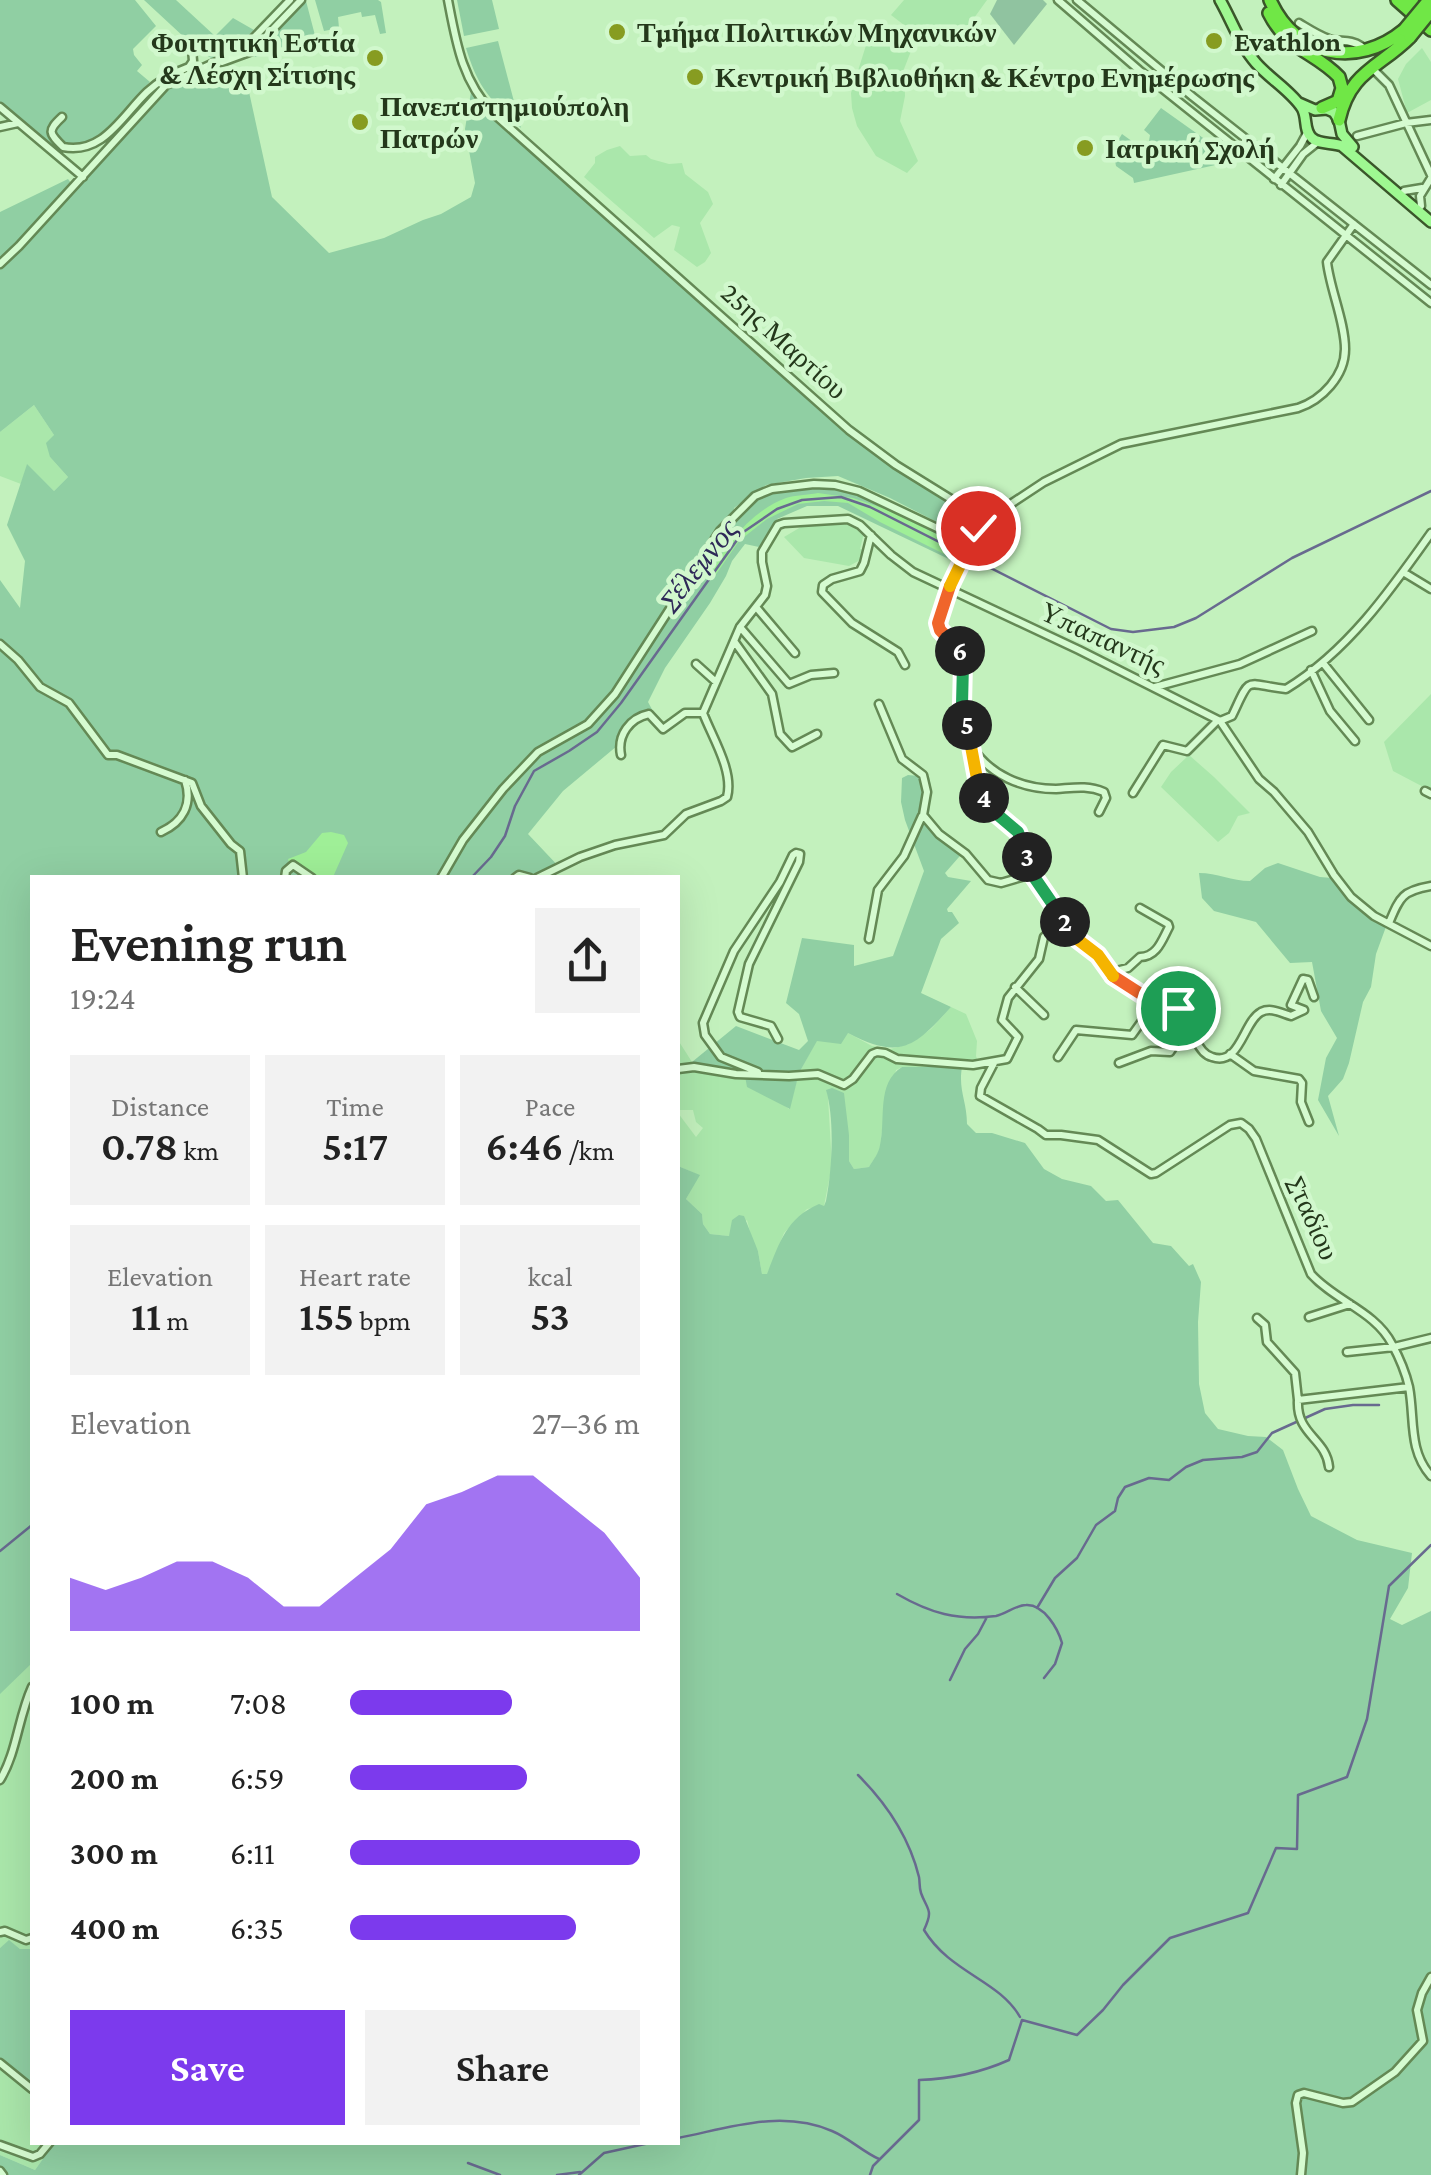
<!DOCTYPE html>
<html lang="en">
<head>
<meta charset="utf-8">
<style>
	:root { --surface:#fff; --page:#f2f2f2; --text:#222; --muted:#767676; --accent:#7c3aed }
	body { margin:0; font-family:"Crimson Pro",serif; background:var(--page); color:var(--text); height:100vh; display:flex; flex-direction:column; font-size:38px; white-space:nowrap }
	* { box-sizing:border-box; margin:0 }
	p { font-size:32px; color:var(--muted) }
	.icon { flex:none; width:55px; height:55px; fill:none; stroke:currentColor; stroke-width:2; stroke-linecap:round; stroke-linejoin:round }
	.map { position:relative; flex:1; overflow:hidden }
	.side { position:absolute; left:30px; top:875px; width:650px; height:1270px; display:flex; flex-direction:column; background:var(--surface); border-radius:0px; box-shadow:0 10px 40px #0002 }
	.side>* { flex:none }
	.pin { position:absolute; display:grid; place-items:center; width:85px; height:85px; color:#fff; margin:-42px; border:5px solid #fff; border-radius:50%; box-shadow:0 2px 10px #0007 }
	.km { position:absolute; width:50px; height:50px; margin:-25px; border-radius:50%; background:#222; color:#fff; font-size:28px; line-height:50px; text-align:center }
	.round { display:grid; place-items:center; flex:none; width:105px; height:105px; border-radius:0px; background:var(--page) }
	.head { display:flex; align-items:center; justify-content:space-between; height:170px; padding:0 40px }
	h1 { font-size:55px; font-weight:600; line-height:75px }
	.figures { display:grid; grid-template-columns:repeat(3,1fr); gap:15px; height:170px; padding:10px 40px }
	.figures div { display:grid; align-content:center; border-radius:0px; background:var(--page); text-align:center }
	.figures b { font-size:42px; font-weight:600 }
	.figures small { font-size:28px; font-weight:400 }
	.figures p { font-size:28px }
	.chart { height:280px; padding:20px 40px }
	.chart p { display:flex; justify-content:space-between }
	.chart svg { width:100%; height:180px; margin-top:10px; fill:var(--accent); opacity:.7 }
	.primary-button { display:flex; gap:20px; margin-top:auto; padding:20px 40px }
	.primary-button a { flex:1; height:115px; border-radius:0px; background:var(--accent); color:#fff; font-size:40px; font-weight:600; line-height:115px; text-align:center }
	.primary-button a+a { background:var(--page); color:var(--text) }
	ul { padding:0 40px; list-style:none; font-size:32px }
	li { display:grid; grid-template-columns:160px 120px 1fr; align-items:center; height:75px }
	li i { height:25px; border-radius:12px; background:var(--accent) }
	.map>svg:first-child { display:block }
	.farmland { fill:#aae7ab }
	.green { fill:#90cfa3 }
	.sand { fill:#9fef97 }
	.cemetery { fill:#90c3a0 }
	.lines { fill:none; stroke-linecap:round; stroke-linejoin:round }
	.stream { stroke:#686a8f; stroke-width:2.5 }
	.minor-casing { stroke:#648955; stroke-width:11 }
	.major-casing { stroke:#3a562a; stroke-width:14 }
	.highway-casing { stroke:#3a562a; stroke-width:16 }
	.minor { stroke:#d5fbd0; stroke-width:6 }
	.major { stroke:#9ef891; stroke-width:9 }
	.highway { stroke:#70e746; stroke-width:11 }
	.highway-bridge-casing { stroke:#3a562a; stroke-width:16; stroke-linecap:butt }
	.highway-bridge { stroke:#70e746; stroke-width:11 }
	.split-1-casing { stroke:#fff; stroke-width:20 }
	.split-2-casing { stroke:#fff; stroke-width:20 }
	.split-3-casing { stroke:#fff; stroke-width:20 }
	.split-4-casing { stroke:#fff; stroke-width:20 }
	.split-5-casing { stroke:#fff; stroke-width:20 }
	.split-6-casing { stroke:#fff; stroke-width:20 }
	.split-7-casing { stroke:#fff; stroke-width:20 }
	.split-8-casing { stroke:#fff; stroke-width:20 }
	.split-1 { stroke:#f0652b; stroke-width:12 }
	.split-2 { stroke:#f5b400; stroke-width:12 }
	.split-3 { stroke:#22a559; stroke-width:12 }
	.split-4 { stroke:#22a559; stroke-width:12 }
	.split-5 { stroke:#f5b400; stroke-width:12 }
	.split-6 { stroke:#22a559; stroke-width:12 }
	.split-7 { stroke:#f0652b; stroke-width:12 }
	.split-8 { stroke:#f5b400; stroke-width:12 }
	.poi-dot { fill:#879c21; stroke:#d1f8cd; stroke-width:4 }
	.labels { text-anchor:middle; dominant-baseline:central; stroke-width:9; stroke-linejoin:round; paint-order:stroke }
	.poi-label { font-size:28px; font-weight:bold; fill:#24381b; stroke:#d1f8cd; text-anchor:start }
	.street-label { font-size:28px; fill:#24381b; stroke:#d1f8cd }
	.water-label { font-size:30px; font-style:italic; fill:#2e2958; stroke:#d1f8cd }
</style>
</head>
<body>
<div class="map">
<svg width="1431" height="2175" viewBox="0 0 1431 2175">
	<rect width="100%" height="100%" fill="#c3f1bd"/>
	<!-- farmland -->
	<path class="farmland" d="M904 0H987L969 25 928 36 904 25 891 15Z
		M885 23 898 33 911 51 904 69 905 96 900 121 918 161 907 173 876 156 857 126 852 108 851 93 868 39Z
		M1422 48 1431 62V100L1407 113 1398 79 1406 64Z
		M620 146 630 156 646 155 651 159 669 164 682 163 685 174 708 192 713 204 700 223 711 253 705 262 697 267 674 250 680 227 672 225 654 238 584 177 595 163V157L607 150Z
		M34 405 54 435 50 457 68 477 54 491 27 465 21 484 0 476V432Z
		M840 522 852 526 864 533 860 549 865 550 864 558 849 566 804 558 784 537 806 524Z
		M1431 694V791L1393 771 1384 742Z
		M1189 755 1214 777 1250 813 1238 816 1229 833 1218 842 1161 787 1171 772Z
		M951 1007 966 1014 977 1041 976 1056 980 1067H902L896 1070 882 1130 880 1150 869 1167 854 1169 849 1161V1135L828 1098 832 1165 824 1206 807 1209 784 1233 767 1275 762 1274 758 1251 752 1240 747 1220 729 1236 710 1234 703 1224 702 1214 686 1199 699 1175 678 1166V1113L696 1137 703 1128 696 1122 693 1110H678V1040L692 1062 745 1076 789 1109 799 1073 817 1040 848 1033 872 1046 890 1049 909 1044 931 1029Z
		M32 1586V1949H20L9 1941 0 1948V1587Z
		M0 2061 32 2094V2142L55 2143 35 2170 0 2155Z"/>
	<!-- green -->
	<path class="green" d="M0 0H135L156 26 133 49 134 55 142 65 137 71 150 82C134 98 104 139 82 144 73 146 66 142 57 140L51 147 0 103Z
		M144 0H176L215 36 233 18 254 30 230 53 213 59 198 50Z
		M315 0H378L381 2 386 33 380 34 375 15 362 17 361 12 338 17 339 28 324 31Z
		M457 0H492L499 29 464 36Z
		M306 1 317 43 254 57Z
		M498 41 521 128C491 101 478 88 466 48Z
		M244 69 272 197 329 253 384 238 423 220 441 214 471 197 475 183 465 129 471 92 488 113 838 426 923 487 969 514 974 520 973 529 968 538 890 498 838 476 806 478 766 485 734 508 733 524 757 500 773 492 827 488 846 491 876 501 965 542 955 562 838 506H807L777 519 759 547 745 544 732 561 726 576 710 603 665 668 648 702 655 715C639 715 628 728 623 741L563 791 528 834 562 870 545 877 32 878V1663L0 1694V580L20 608 25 561 7 525 27 464 54 491 68 477 50 457 46 443 54 435 34 405 0 432V268L21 250 168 90 181 82Z
		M1161 108 1227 155 1220 164 1134 183 1133 178 1116 166 1113 149 1122 134 1140 147 1149 141 1150 135 1144 130Z
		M68 179 71 183 17 243 0 259V212Z
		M908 775 929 777 931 787 929 814C939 830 952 837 966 849L945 873 948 877 971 881 947 909 948 912H952L959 923 941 939 921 993 951 1007C914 1048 900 1060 848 1033L841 1044 817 1041 799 1073 790 1109 747 1087 745 1076 692 1062 736 1026 799 1050 808 1041 799 1014 786 1003 802 938 854 945V966L893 956 924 871 905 820 901 802 902 778Z
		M1278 863 1320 877 1332 878 1351 900 1387 924 1376 954 1371 987 1363 1002 1349 1063 1343 1079 1328 1096 1339 1136 1318 1100 1326 1058 1337 1038 1321 1011 1312 962 1290 963 1256 922 1214 911 1202 898 1199 873C1217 873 1232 881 1250 881L1265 868Z
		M902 1067H962C958 1090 967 1101 967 1124L976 1133H992L1025 1143 1044 1169 1062 1179 1091 1186 1106 1201 1118 1200 1153 1243 1171 1246 1189 1266 1193 1264 1201 1282 1198 1322 1199 1384 1205 1413 1218 1429 1248 1436 1266 1437 1283 1450 1298 1489 1311 1516 1357 1540 1412 1553 1408 1588 1390 1619 1402 1625 1431 1611V2175H4L0 2170V2155L35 2170 55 2142H678V1166L700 1175 686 1199 702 1214 703 1224 710 1234 729 1236 732 1220 739 1215 744 1216 758 1251 762 1274H767C779 1244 786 1218 819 1204L824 1206 826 1201C832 1171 835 1119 826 1090L832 1088 844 1093 849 1135V1161L854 1169 869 1167C873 1160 879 1153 880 1145 886 1119 876 1083 902 1067Z
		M9 1940 20 1949H32V2094L0 2064V1948Z"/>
	<!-- sand -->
	<path class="sand" d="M818 493 853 498 885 509 963 547 956 560 880 522 848 503 824 501 798 504 767 519 739 541 712 580 707 578C726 546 749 512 786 498 795 495 807 495 818 493Z
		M331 832 344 835 348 843 333 877H304L295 869H291L288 859 306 852 322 833Z"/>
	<!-- cemetery -->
	<path class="cemetery" d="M997 0H1043L1047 4 1014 45 990 14Z"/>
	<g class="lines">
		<!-- stream -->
		<path class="stream" d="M471 878 491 857 505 836 515 806 534 771 569 751 597 732 621 703 742 533 777 509 802 500 841 497 870 507 1111 629 1133 632 1174 627 1196 618 1292 558 1431 491
			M0 1551 32 1525
			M897 1594C930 1613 957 1621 996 1616 1006 1614 1016 1605 1026 1605 1044 1604 1058 1629 1062 1643L1055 1664 1044 1678
			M1037 1608 1055 1578 1077 1558 1096 1525 1115 1511 1118 1498 1125 1487 1149 1478 1169 1480 1186 1467 1203 1460 1242 1457 1257 1452 1272 1433 1325 1409 1353 1405H1379
			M950 1680 965 1649 978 1634 987 1617
			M858 1775C887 1804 909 1836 919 1877 920 1882 919 1887 921 1893 927 1910 934 1909 924 1930 950 1973 999 1980 1020 2017
			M678 2138C729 2128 781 2109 832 2131 849 2138 863 2152 879 2159
			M468 2163 500 2175
			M557 2175 580 2172
			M579 2175 604 2153 654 2142
			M870 2175 873 2166 919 2120V2080C950 2079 980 2073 1009 2060L1022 2020 1077 2035 1103 2010 1123 1985 1170 1938 1248 1913 1276 1848 1297 1849 1298 1795 1347 1777 1367 1719 1389 1586 1431 1545"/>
		<defs>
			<path id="minor" d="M448 0C456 42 462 81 493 113L849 430 896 465 975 514 979 521 978 528 948 590 938 626 956 645 962 658 963 704 974 767 982 795 993 810 1018 831 1032 874 1063 917 1065 928
				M1058 0 1139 70 1431 303
				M1077 0 1193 97 1431 285
				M1299 23C1309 29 1318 35 1329 39 1341 42 1351 39 1361 46
				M222 62 252 51 301 0
				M189 67 193 61 192 49
				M1376 72 1389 85 1431 175
				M0 107 83 177
				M62 117C47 131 49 133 63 147 103 155 122 116 147 92 160 80 172 73 189 67L191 72
				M0 127 18 123
				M1357 136 1406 123 1431 120
				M1274 179 1300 146 1307 133
				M1281 185 1303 154 1318 142
				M1404 191 1422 188
				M1421 206 1420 196 1431 178
				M0 264 19 246 166 85 242 50 290 0
				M979 521 991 517 1044 482 1121 444 1298 408C1322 400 1345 376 1345 349 1345 322 1330 289 1327 262L1354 224
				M871 535 864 563 860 571 832 579 823 585 822 592 852 623 898 652 905 665
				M1403 572 1431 589
				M756 607 795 653
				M740 627 789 684 811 675 834 673
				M734 641 772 694 780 734 792 747 817 734
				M0 644 18 660 40 687 69 703 108 755H117L192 783 201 806 231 844 240 851 243 878
				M1323 663 1369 720
				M696 664 716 682
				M1311 670 1330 711 1355 741
				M1155 687 1240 664 1312 631
				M879 704 902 759 923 775 927 792 923 815 939 834 966 854 988 880 1001 883 1032 874
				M1220 721 1232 716C1252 674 1243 684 1286 689 1347 652 1390 591 1431 533
				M972 747C990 775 1022 789 1056 789 1073 788 1087 785 1104 792L1106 798 1099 812
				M621 755C617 735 630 718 649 714L663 729 685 713H703
				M1425 791 1431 794
				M1133 793 1163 745 1187 751 1218 720
				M161 832C183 822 193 804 185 780
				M285 878 286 871 293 865 312 878
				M441 878 463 840 503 789 538 752 588 724 615 694 720 531 755 496 772 489 814 484 835 485 859 491 954 536 972 541
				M515 878 519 875 530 878
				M537 878 580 857 615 845 664 835 686 814 721 801 727 797C734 771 712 737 703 713L740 627 765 595 767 586 762 562V552L778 525 784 523 848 519 860 525 891 555 913 572 1079 650 1220 721 1259 779 1274 792 1308 832 1334 875 1351 897 1374 916 1431 946
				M1389 923C1400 897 1402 891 1431 886
				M869 939 878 890 904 856 922 816
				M1112 972 1128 968 1140 957C1157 957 1162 940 1169 927L1168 924 1140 908
				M1015 987 1044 1015
				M1155 1003H1172L1183 1017 1193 1016C1195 1024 1194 1032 1196 1040 1199 1047 1204 1055 1212 1057 1240 1067 1243 1022 1261 1012 1271 1007 1281 1013 1291 1016L1304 1010 1291 1005 1303 979 1308 980 1314 997
				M1230 1054 1254 1071 1299 1079 1302 1083 1301 1102 1309 1122
				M1058 1057 1076 1030 1132 1035 1155 1003 1116 978 1096 953 1065 928
				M994 1063 981 1088 980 1096 1038 1129 1046 1135H1061L1098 1140 1151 1174 1156 1173 1230 1125 1241 1123 1249 1129 1256 1139 1311 1274C1335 1301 1375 1311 1392 1344 1399 1357 1406 1374 1409 1387 1415 1419 1408 1450 1431 1476
				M1119 1063 1151 1051 1170 1052C1179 1041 1176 1029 1183 1017
				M678 1069 694 1067 736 1074 789 1076 818 1074 844 1085 853 1079 872 1054 877 1052 885 1053 897 1059 973 1065 1007 1059 1018 1037 1002 1020 1008 998 1039 959 1044 937 1052 931 1065 928
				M758 1072 721 1057 705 1035 703 1023 734 951 780 882 793 855 796 853 800 854 799 862 749 964 738 1012 740 1017 771 1026 778 1039
				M1309 1317 1350 1304
				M1257 1318 1265 1325 1267 1342 1295 1373 1298 1400
				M1347 1352 1394 1347 1431 1338
				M1329 1467C1326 1438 1296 1435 1298 1400L1409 1387
				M0 1780C17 1752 18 1718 32 1687
				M0 1932 5 1931 26 1940 32 1938
				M0 2063 32 2089
				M0 2145 33 2157 40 2154 50 2142
				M0 2171 3 2175
				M1301 2175 1303 2153 1296 2103 1298 2095 1304 2093 1343 2103 1352 2102 1395 2072 1423 2041 1417 2010 1422 1993 1431 1977"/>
			<path id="major" d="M1220 0C1232 21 1240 45 1256 63 1270 79 1291 91 1302 108 1308 118 1303 130 1312 138 1319 145 1333 142 1342 146L1431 222
				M1299 103 1315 110 1327 109 1334 112 1339 120 1342 134 1353 147"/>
			<path id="highway" d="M1270 0C1295 57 1357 69 1404 30
				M1397 0 1431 30
				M1409 0 1428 16
				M1269 13C1288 51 1314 51 1339 77L1342 88 1338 101 1322 108
				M1339 120C1350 71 1379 68 1410 37"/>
		</defs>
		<!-- minor casing -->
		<use href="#minor" class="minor-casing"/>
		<!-- major casing -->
		<use href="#major" class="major-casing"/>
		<!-- highway casing -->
		<use href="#highway" class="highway-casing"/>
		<!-- minor -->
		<use href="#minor" class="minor"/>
		<!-- major -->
		<use href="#major" class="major"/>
		<!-- highway -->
		<use href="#highway" class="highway"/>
		<defs>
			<path id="highway-bridge" d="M1404 30 1429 0
				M1410 37 1431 11"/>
		</defs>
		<!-- highway-bridge casing -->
		<use href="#highway-bridge" class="highway-bridge-casing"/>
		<!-- highway-bridge -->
		<use href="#highway-bridge" class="highway-bridge"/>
	</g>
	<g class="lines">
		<defs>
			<path id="split-1" d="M1113 976 1155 1003H1172L1178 1008"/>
			<path id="split-2" d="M1065 922 1068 932 1098 955 1113 976"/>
			<path id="split-3" d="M1027 857 1032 874 1065 922"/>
			<path id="split-4" d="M984 798 992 810 1018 832 1027 857"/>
			<path id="split-5" d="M967 725 978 784 984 798"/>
			<path id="split-6" d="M960 651 963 664 962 704 967 725"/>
			<path id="split-7" d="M950 586 938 623 940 630 960 651"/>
			<path id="split-8" d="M950 586 978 528"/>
		</defs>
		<!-- split-1 casing -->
		<use href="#split-1" class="split-1-casing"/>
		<!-- split-2 casing -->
		<use href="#split-2" class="split-2-casing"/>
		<!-- split-3 casing -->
		<use href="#split-3" class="split-3-casing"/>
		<!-- split-4 casing -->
		<use href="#split-4" class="split-4-casing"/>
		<!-- split-5 casing -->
		<use href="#split-5" class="split-5-casing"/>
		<!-- split-6 casing -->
		<use href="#split-6" class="split-6-casing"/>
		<!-- split-7 casing -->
		<use href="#split-7" class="split-7-casing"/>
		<!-- split-8 casing -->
		<use href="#split-8" class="split-8-casing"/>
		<!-- split-1 -->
		<use href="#split-1" class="split-1"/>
		<!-- split-2 -->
		<use href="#split-2" class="split-2"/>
		<!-- split-3 -->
		<use href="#split-3" class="split-3"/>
		<!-- split-4 -->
		<use href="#split-4" class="split-4"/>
		<!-- split-5 -->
		<use href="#split-5" class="split-5"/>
		<!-- split-6 -->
		<use href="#split-6" class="split-6"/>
		<!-- split-7 -->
		<use href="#split-7" class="split-7"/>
		<!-- split-8 -->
		<use href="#split-8" class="split-8"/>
	</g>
	<!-- markers -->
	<g class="poi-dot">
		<circle cx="617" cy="32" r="10"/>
		<circle cx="1214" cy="41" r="10"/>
		<circle cx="375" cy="58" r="10"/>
		<circle cx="695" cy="77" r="10"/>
		<circle cx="360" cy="122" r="10"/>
		<circle cx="1085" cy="148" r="10"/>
	</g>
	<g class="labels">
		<!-- poi labels -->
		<g class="poi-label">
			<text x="637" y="32">Τμήμα Πολιτικών Μηχανικών</text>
			<text x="1234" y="41">Evathlon</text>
			<text x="355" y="42" text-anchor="end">Φοιτητική Εστία<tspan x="355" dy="32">&amp; Λέσχη Σίτισης</tspan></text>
			<text x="715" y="77">Κεντρική Βιβλιοθήκη &amp; Κέντρο Ενημέρωσης</text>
			<text x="380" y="106">Πανεπιστημιούπολη<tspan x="380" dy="32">Πατρών</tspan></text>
			<text x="1105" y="148">Ιατρική Σχολή</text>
		</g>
		<!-- street labels -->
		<g class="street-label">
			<text transform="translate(784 341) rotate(42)">25ης Μαρτίου</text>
			<text transform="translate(1103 638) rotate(25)">Υπαπαντής</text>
			<text transform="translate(1313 1218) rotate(66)">Σταδίου</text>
		</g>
		<!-- water labels -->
		<g class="water-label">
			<text transform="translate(698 564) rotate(-51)">Σέλεμνος</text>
		</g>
	</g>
</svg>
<div class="pin" style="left:1178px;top:1008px;background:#1e9e55"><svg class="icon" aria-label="arrive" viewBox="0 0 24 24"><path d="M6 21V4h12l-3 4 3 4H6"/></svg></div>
<div class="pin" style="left:978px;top:528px;background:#d93025"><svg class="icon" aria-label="check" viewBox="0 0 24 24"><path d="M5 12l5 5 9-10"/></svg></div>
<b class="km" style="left:1065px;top:922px">2</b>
<b class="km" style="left:1027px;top:857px">3</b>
<b class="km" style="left:984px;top:798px">4</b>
<b class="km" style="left:967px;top:725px">5</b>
<b class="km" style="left:960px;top:651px">6</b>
<section class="side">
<div class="head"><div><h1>Evening run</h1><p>19:24</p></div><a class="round"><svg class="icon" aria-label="share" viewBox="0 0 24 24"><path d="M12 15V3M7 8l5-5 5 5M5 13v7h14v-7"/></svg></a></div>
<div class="figures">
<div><p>Distance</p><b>0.78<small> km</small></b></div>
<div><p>Time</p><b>5:17</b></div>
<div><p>Pace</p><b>6:46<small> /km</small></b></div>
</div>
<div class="figures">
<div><p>Elevation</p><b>11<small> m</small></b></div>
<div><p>Heart rate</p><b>155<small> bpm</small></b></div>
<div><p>kcal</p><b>53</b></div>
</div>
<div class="chart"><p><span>Elevation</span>27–36 m</p>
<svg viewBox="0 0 160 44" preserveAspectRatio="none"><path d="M0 44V31L10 34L20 31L30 27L40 27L50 31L60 38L70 38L80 31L90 24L100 13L110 10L120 6L130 6L140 13L150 20L160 31V44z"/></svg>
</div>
<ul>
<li><b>100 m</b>7:08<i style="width:56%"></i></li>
<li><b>200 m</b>6:59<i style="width:61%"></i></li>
<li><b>300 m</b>6:11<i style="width:100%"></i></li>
<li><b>400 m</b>6:35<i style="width:78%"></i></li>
</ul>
<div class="primary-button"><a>Save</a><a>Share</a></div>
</section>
</div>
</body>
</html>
